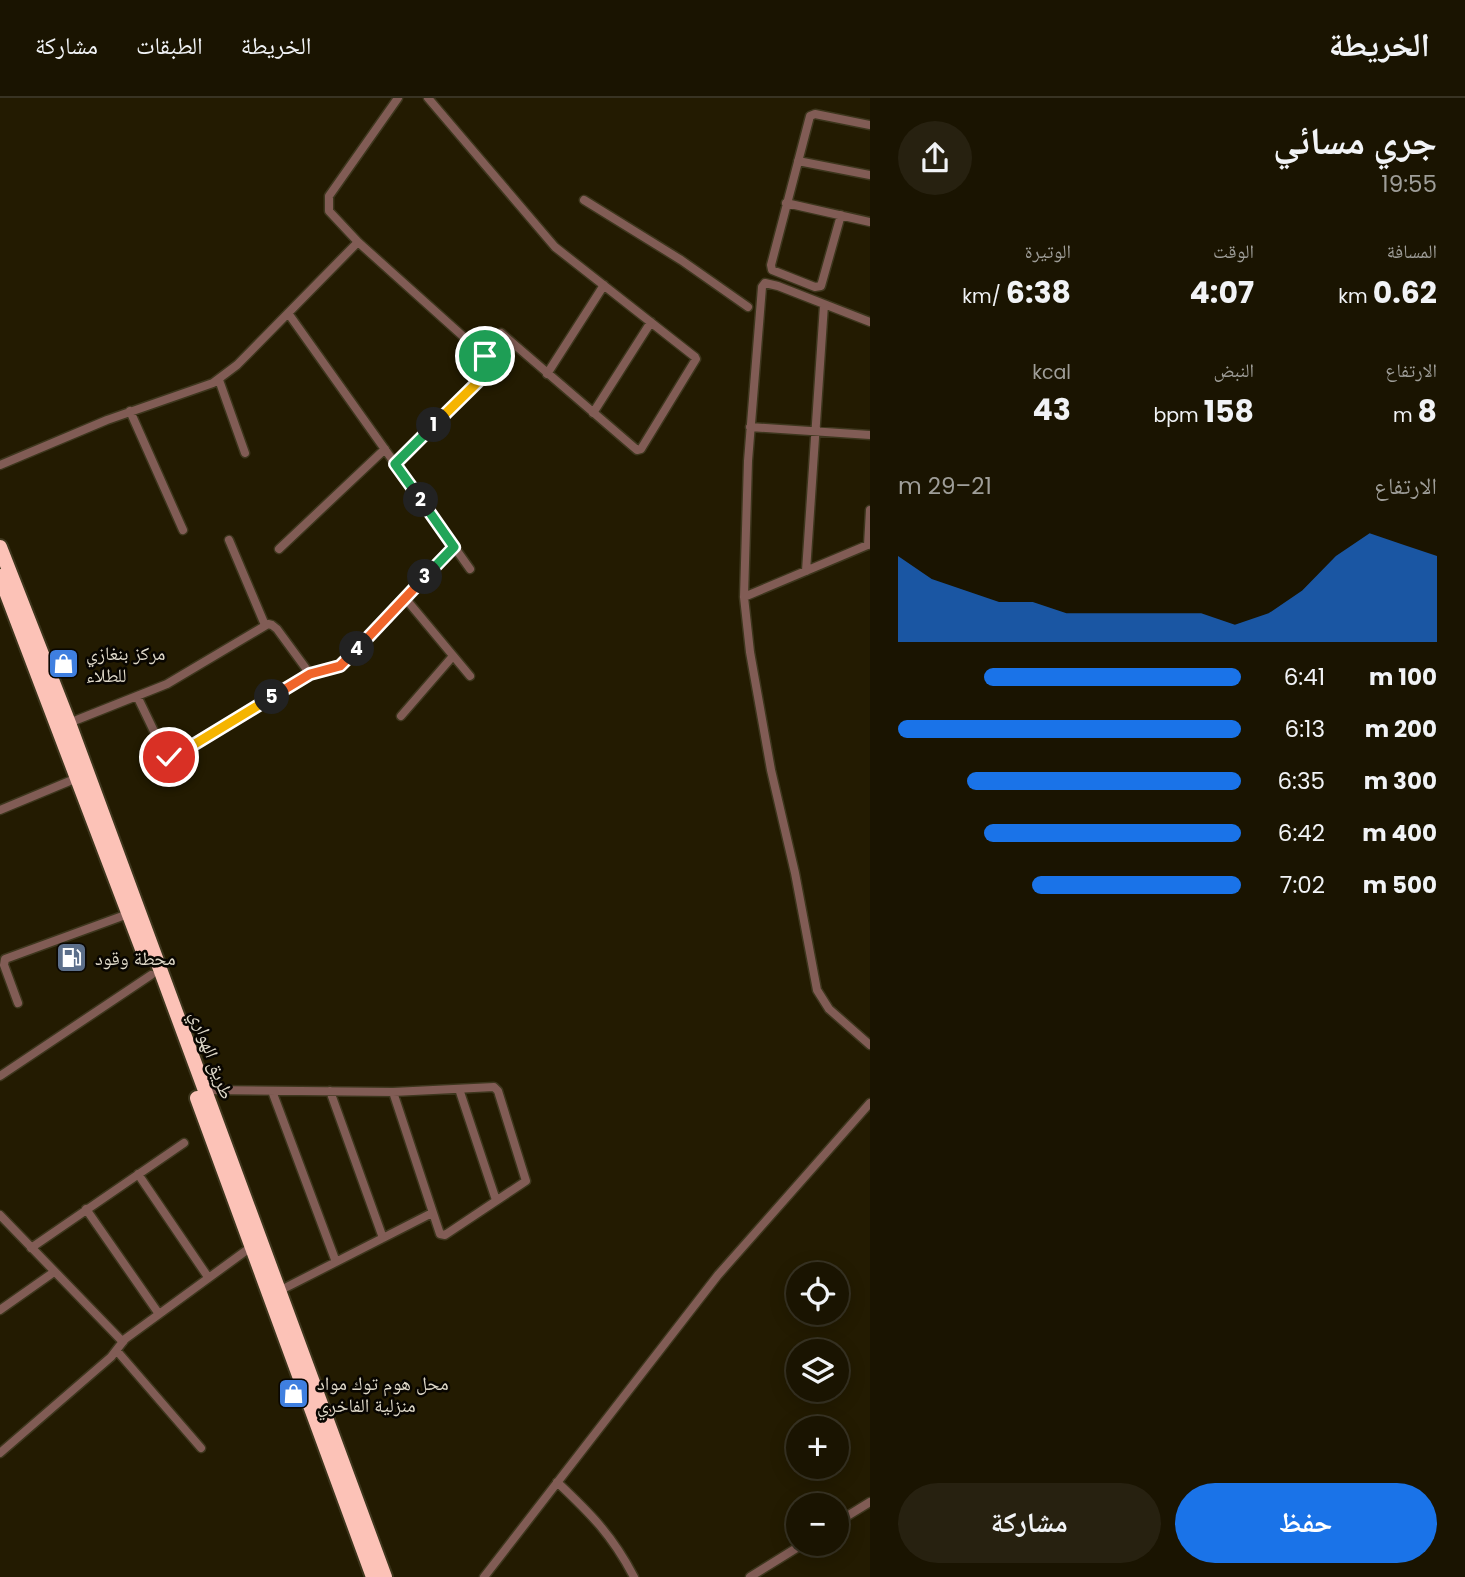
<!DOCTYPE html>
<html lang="ar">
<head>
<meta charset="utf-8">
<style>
	:root { --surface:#1a1401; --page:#272110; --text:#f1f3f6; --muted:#9f9e99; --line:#383323; --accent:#1a73e8 }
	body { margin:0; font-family:Poppins,"Noto Naskh Arabic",sans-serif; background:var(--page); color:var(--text); direction:rtl; height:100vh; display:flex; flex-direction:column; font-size:26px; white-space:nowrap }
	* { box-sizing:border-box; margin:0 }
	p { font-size:23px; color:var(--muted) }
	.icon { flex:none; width:38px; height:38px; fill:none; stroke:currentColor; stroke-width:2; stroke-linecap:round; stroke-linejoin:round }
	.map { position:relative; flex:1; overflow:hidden; direction:ltr }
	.panel { display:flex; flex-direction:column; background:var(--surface); width:595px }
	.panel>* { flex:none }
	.buttons { position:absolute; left:786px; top:1164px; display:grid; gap:14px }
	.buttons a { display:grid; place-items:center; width:63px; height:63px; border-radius:50%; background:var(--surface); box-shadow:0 4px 18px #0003,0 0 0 2px var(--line); font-size:35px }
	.pin { position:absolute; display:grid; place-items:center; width:60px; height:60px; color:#fff; margin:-30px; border:4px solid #fff; border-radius:50%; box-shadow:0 2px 7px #0007 }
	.km { position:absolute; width:35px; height:35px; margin:-18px; border-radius:50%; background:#222; color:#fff; font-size:19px; line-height:35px; text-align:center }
	.round { display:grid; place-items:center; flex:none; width:74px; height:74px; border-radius:37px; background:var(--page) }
	.head { display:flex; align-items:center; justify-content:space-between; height:119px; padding:0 28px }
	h1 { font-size:38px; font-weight:700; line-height:52px }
	.figures { display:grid; grid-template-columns:repeat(3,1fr); gap:10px; height:119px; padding:7px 28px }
	.figures div { display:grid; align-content:center }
	.figures b { font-size:30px; font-weight:700 }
	.figures small { font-size:19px; font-weight:400 }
	.figures p { font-size:19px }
	.chart { height:196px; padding:14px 28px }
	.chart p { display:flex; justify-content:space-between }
	.chart svg { width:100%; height:126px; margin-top:7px; fill:var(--accent); opacity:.7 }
	.primary-button { display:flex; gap:14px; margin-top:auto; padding:14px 28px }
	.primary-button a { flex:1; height:80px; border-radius:42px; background:var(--accent); color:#fff; font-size:28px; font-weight:700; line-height:80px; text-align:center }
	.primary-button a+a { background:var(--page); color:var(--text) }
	ul { padding:0 28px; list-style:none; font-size:23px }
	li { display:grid; grid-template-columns:112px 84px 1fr; align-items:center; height:52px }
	li i { height:18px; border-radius:9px; background:var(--accent) }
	header { display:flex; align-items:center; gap:42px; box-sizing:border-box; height:98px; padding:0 35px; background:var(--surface); border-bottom:2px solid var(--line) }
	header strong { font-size:33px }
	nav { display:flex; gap:38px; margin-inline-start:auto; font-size:24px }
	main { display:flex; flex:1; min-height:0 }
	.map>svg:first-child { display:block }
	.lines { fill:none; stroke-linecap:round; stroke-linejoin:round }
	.street-casing { stroke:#3d361d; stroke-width:11 }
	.highway-casing { stroke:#3d361d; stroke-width:18 }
	.street { stroke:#815c55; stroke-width:8 }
	.highway { stroke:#fcc2b7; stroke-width:14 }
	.split-1-casing { stroke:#fff; stroke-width:14 }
	.split-2-casing { stroke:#fff; stroke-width:14 }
	.split-3-casing { stroke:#fff; stroke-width:14 }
	.split-4-casing { stroke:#fff; stroke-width:14 }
	.split-5-casing { stroke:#fff; stroke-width:14 }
	.split-6-casing { stroke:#fff; stroke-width:14 }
	.split-1 { stroke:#f5b400; stroke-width:9 }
	.split-2 { stroke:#22a559; stroke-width:9 }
	.split-3 { stroke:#22a559; stroke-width:9 }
	.split-4 { stroke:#f0652b; stroke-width:9 }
	.split-5 { stroke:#f0652b; stroke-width:9 }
	.split-6 { stroke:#f5b400; stroke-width:9 }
	.labels { text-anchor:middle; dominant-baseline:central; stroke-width:5; stroke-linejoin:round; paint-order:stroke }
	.poi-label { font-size:19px; fill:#dfd9c9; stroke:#090601; text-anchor:start }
	.street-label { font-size:19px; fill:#dfd9c9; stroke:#090601 }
</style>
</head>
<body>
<header>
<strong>الخريطة</strong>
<nav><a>الخريطة</a><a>الطبقات</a><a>مشاركة</a></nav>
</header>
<main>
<section class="panel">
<div class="head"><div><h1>جري مسائي</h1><p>19:55</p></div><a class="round"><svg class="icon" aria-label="share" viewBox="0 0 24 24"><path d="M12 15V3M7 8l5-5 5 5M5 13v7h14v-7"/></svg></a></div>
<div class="figures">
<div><p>المسافة</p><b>0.62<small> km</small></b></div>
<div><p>الوقت</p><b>4:07</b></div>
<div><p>الوتيرة</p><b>6:38<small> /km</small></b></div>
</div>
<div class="figures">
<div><p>الارتفاع</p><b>8<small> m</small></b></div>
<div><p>النبض</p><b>158<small> bpm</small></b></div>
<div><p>kcal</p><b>43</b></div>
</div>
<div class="chart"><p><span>الارتفاع</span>21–29 m</p>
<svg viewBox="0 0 160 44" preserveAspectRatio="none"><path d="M0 44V14L10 22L20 26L30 30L40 30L50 34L60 34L70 34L80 34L90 34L100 38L110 34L120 26L130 14L140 6L150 10L160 14V44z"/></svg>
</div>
<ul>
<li><b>100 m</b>6:41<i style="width:75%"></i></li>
<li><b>200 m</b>6:13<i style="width:100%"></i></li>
<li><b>300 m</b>6:35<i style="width:80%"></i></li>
<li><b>400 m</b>6:42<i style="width:75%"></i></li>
<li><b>500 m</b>7:02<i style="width:61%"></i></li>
</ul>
<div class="primary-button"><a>حفظ</a><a>مشاركة</a></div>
</section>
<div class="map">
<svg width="870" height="1479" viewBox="0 0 870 1479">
	<rect width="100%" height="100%" fill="#231b01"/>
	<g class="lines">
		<defs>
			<path id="street" d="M428 0 555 149 695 259 696 261 641 351 637 352 501 235
				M798 63 870 77
				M584 102 681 162 748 209
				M786 105 870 124
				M841 117 821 188 815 189 772 172 771 167 810 18 815 16 870 27
				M288 215 470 471
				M870 224 778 188 765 185 762 189 748 363 744 499 750 554 771 672 795 775 817 892 829 911 870 947
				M547 276 604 187
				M219 282 245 355
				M130 313 183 432
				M593 315 651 224
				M750 329 870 337
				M395 366 495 267 358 144 329 113V98L398 0
				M0 367 107 322 213 285 237 267 358 144
				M229 442 265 527
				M868 447 870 412
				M279 451 385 351
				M806 473 824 207
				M744 499 870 446
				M405 500 470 578
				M137 598 165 656 173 659 310 576
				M401 618 453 558
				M69 625 167 586 268 526 272 527 277 531 310 576 343 565 454 448
				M0 712 77 680
				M18 905 4 867 5 861 128 816
				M0 978 151 877
				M459 991 496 1102
				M204 992 393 994 494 989 498 993 526 1083 445 1137 440 1136 393 994
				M272 993 336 1164
				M330 993 383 1140
				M138 1076 208 1179
				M86 1111 159 1216
				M0 1117 123 1244
				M31 1150 184 1045
				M279 1193 432 1115
				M0 1212 54 1174
				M117 1253 201 1350
				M0 1355 111 1259 125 1241 251 1149
				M557 1384C591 1416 612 1437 634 1479
				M836 1425 870 1404
				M484 1479 718 1177 870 1005
				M750 1479 803 1446"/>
			<path id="highway" d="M0 449 69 625 385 1479
				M0 478 145 859
				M197 1000 373 1479"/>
		</defs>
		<!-- street casing -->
		<use href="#street" class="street-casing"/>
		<!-- highway casing -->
		<use href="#highway" class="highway-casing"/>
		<!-- street -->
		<use href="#street" class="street"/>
		<!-- highway -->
		<use href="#highway" class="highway"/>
	</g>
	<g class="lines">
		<defs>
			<path id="split-1" d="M434 327 495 267 485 258"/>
			<path id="split-2" d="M421 402 395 366 434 327"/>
			<path id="split-3" d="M421 402 454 449 425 479"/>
			<path id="split-4" d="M357 551 425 479"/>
			<path id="split-5" d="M272 599 310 576 340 568 357 551"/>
			<path id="split-6" d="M169 659 180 655 272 599"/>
		</defs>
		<!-- split-1 casing -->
		<use href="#split-1" class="split-1-casing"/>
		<!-- split-2 casing -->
		<use href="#split-2" class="split-2-casing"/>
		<!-- split-3 casing -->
		<use href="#split-3" class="split-3-casing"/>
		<!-- split-4 casing -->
		<use href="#split-4" class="split-4-casing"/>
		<!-- split-5 casing -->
		<use href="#split-5" class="split-5-casing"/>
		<!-- split-6 casing -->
		<use href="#split-6" class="split-6-casing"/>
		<!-- split-1 -->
		<use href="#split-1" class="split-1"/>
		<!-- split-2 -->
		<use href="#split-2" class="split-2"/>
		<!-- split-3 -->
		<use href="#split-3" class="split-3"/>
		<!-- split-4 -->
		<use href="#split-4" class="split-4"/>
		<!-- split-5 -->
		<use href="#split-5" class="split-5"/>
		<!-- split-6 -->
		<use href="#split-6" class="split-6"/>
	</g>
	<!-- icons -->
	<defs>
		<symbol id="shop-square" viewBox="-11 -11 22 22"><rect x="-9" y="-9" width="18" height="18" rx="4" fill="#3f7fe0" stroke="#090601"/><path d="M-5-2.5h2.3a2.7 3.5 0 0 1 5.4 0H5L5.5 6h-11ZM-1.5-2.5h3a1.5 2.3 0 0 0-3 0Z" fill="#fff"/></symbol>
		<symbol id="fuel-square" viewBox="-11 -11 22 22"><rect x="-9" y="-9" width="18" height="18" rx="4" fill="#5c6f8a" stroke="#090601"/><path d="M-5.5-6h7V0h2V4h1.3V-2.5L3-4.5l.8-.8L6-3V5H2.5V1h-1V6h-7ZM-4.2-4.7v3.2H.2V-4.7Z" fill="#fff"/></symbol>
	</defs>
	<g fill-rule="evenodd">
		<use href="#shop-square" x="46" y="548" width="35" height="35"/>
		<use href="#fuel-square" x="54" y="842" width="35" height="35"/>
		<use href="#shop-square" x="276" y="1278" width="35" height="35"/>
	</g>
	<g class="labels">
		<!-- poi labels -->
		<g class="poi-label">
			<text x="86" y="555">مركز بنغازي<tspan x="86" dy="22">للطلاء</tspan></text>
			<text x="95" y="860">محطة وقود</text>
			<text x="317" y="1285">محل هوم توك مواد<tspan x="317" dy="22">منزلية الفاخري</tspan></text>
		</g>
		<!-- street labels -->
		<g class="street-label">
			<text transform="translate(212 957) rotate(70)">طريق الهواري</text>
		</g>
	</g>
</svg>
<div class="buttons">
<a><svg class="icon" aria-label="locate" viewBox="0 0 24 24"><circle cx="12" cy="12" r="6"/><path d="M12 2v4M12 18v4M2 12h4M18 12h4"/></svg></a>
<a><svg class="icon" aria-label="layers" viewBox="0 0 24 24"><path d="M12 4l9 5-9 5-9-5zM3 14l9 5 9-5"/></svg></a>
<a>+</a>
<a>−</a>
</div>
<div class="pin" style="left:485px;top:258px;background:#1e9e55"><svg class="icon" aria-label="arrive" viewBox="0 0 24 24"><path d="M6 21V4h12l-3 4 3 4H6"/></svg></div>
<div class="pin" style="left:169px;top:659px;background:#d93025"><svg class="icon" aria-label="check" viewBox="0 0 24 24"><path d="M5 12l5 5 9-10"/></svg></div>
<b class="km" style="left:434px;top:327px">1</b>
<b class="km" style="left:421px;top:402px">2</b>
<b class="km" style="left:425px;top:479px">3</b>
<b class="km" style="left:357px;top:551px">4</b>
<b class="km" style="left:272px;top:599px">5</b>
</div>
</main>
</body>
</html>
